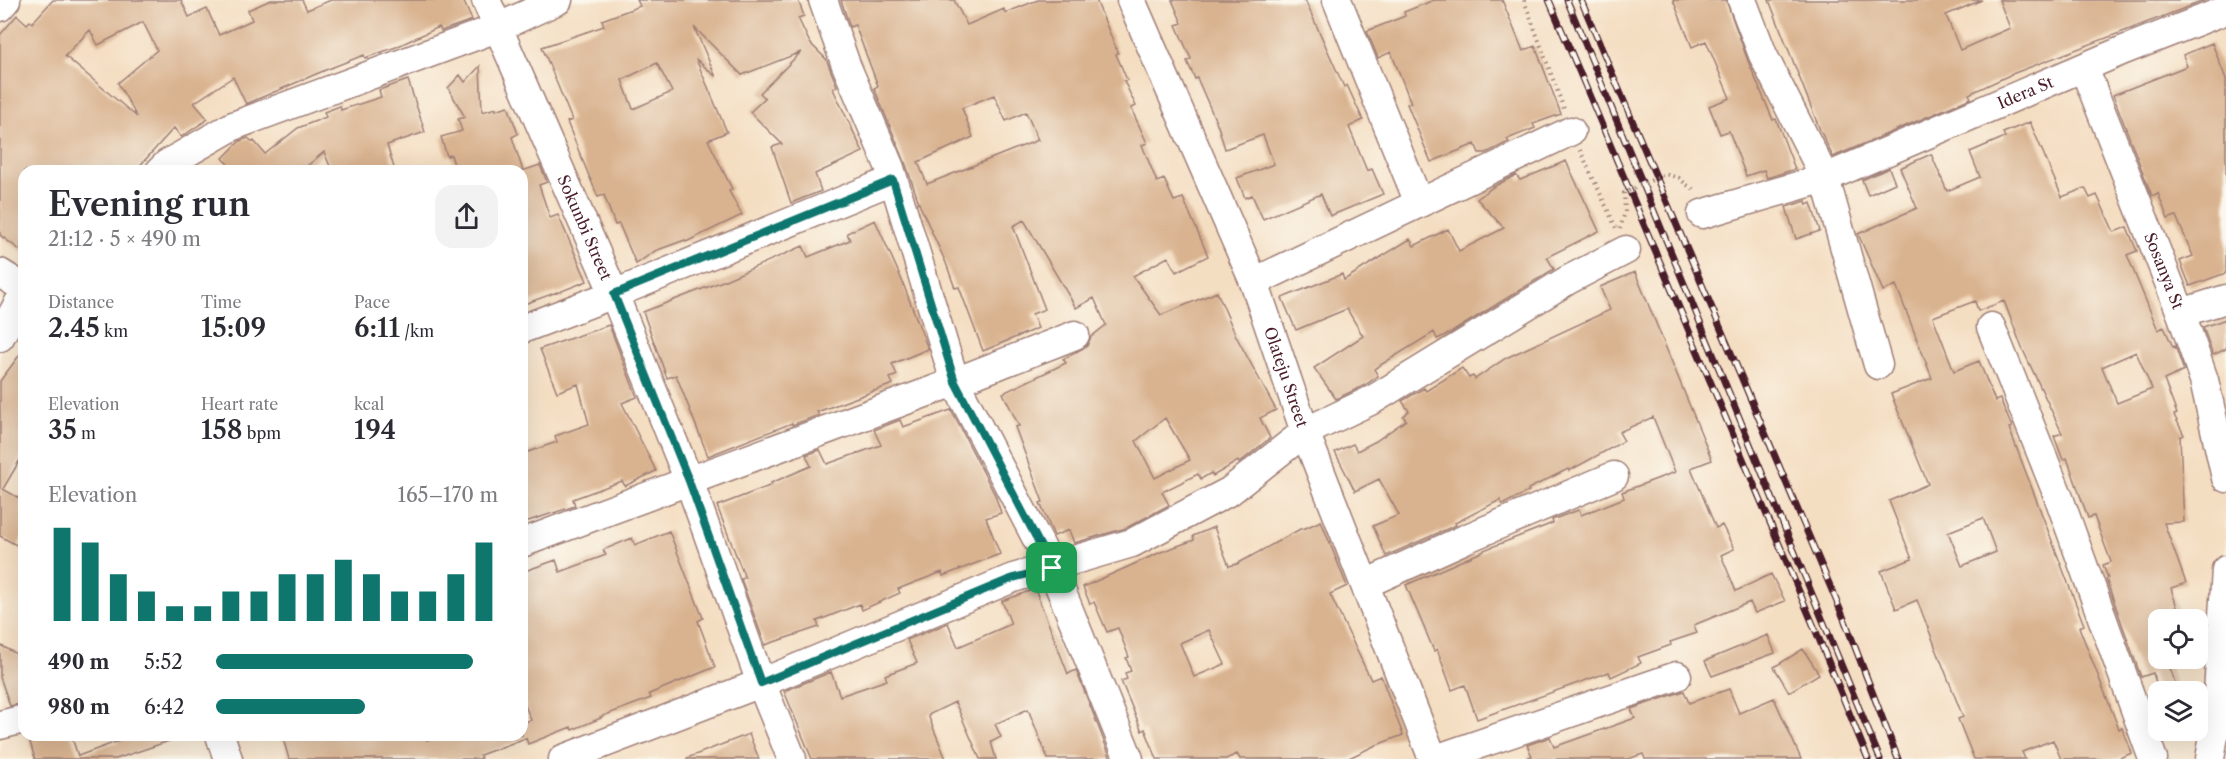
<!DOCTYPE html>
<html lang="en">
<head>
<meta charset="utf-8">
<style>
	:root { --surface:#fff; --page:#f2f2f3; --text:#2b2b33; --muted:#7c7c81; --accent:#0f766e }
	body { margin:0; font-family:"Libre Caslon Text",serif; background:var(--page); color:var(--text); height:100vh; display:flex; flex-direction:column; font-size:22px; white-space:nowrap }
	* { box-sizing:border-box; margin:0 }
	p { font-size:20px; color:var(--muted) }
	.icon { flex:none; width:33px; height:33px; fill:none; stroke:currentColor; stroke-width:2; stroke-linecap:round; stroke-linejoin:round }
	.map { position:relative; flex:1; overflow:hidden }
	.panel { position:absolute; left:18px; top:165px; width:510px; height:576px; display:flex; flex-direction:column; background:var(--surface); border-radius:18px; box-shadow:0 6px 24px #0002 }
	.panel>* { flex:none }
	.tools { position:absolute; left:2148px; top:609px; display:grid; gap:12px }
	.tools a { display:grid; place-items:center; width:60px; height:60px; border-radius:12px; background:var(--surface); box-shadow:0 6px 24px #0002; font-size:30px }
	.pin { position:absolute; display:grid; place-items:center; width:51px; height:51px; color:#fff; margin:-26px; border-radius:12px; box-shadow:0 3px 9px #0006 }
	.round { display:grid; place-items:center; flex:none; width:63px; height:63px; border-radius:18px; background:var(--page) }
	.headline { display:flex; align-items:center; justify-content:space-between; height:102px; padding:0 30px }
	h1 { font-size:33px; font-weight:600; line-height:45px }
	.stats { display:grid; grid-template-columns:repeat(3,1fr); gap:9px; height:102px; padding:6px 30px }
	.stats div { display:grid; align-content:center }
	.stats b { font-size:26px; font-weight:600 }
	.stats small { font-size:16px; font-weight:400 }
	.stats p { font-size:16px }
	.chart { height:168px; padding:12px 30px }
	.chart p { display:flex; justify-content:space-between }
	.chart svg { width:100%; height:108px; margin-top:6px; stroke:var(--accent); stroke-width:6 }
	ul { padding:0 30px; list-style:none; font-size:20px }
	li { display:grid; grid-template-columns:96px 72px 1fr; align-items:center; height:45px }
	li i { height:15px; border-radius:8px; background:var(--accent) }
	.map>svg:first-child { display:block }
	.building { fill:#d9b390; fill-rule:evenodd }
	.lines { fill:none; stroke-linecap:round; stroke-linejoin:round }
	.minor-casing { stroke:#9f7e76; stroke-width:31 }
	.path { stroke:#9f7e76; stroke-width:4; stroke-dasharray:1.5 4.5; stroke-linecap:butt }
	.minor { stroke:#fff; stroke-width:28 }
	.rail-casing { stroke:#4a1f2b; stroke-width:7 }
	.rail { stroke:#fbf7ec; stroke-width:4.5; stroke-dasharray:14; stroke-linecap:butt }
	.path-bridge { stroke:#9f7e76; stroke-width:4; stroke-dasharray:1.5 4.5; stroke-linecap:butt }
	.route-casing { stroke:#fff; stroke-width:12 }
	.route { stroke:#0f766e; stroke-width:8 }
	.labels { text-anchor:middle; dominant-baseline:central; stroke-width:4.5; stroke-linejoin:round; paint-order:stroke }
	.street-label { font-size:16px; fill:#4a1f2b; stroke:#fbf7ec }
</style>
</head>
<body>
<div class="map">
<svg width="2226" height="759" viewBox="0 0 2226 759">
	<rect width="100%" height="100%" fill="#fbf7ec"/>
	<filter id="ink" filterUnits="userSpaceOnUse"><feTurbulence type="fractalNoise" baseFrequency=".0167" numOctaves="2"/><feDisplacementMap in="SourceGraphic" scale="12" xChannelSelector="R" yChannelSelector="G"/><feConvolveMatrix kernelMatrix="1 2 1 2 8 2 1 2 1" color-interpolation-filters="sRGB"/></filter>
	<filter id="wash" filterUnits="userSpaceOnUse"><feTurbulence type="fractalNoise" baseFrequency=".008" numOctaves="4" result="noise"/><feDisplacementMap in="SourceGraphic" scale="24" xChannelSelector="R" yChannelSelector="G"/><feGaussianBlur stdDeviation="1.35" result="paint"/><feColorMatrix in="noise" values="0 0 0 0 0 0 0 0 0 0 0 0 0 0 0 0 0 1.4 0 .05"/><feComposite in="paint" operator="in"/></filter>
	<g filter="url(#wash)">
		<rect width="100%" height="100%" fill="#f4dec2"/>
		<g id="blocks">
			<!-- building -->
			<path class="building" d="M53 0H181L189 17 207 9 219 35 252 20 248 10 271 0H302L307 10 331 0H463L472 20 441 31 439 27 396 47 365 58 364 55 328 69 246 104 233 77 194 103 208 119 181 137 174 128 135 171H24V253L0 235V35L17 15 27 24 30 21 32 23ZM143 22 157 50 118 83 137 117 65 56 90 30 98 45Z
				M637 0H798L804 16 798 18 810 43 826 59 837 86 833 89 863 152 815 174 821 191 791 203 772 147 782 144 750 112 765 98 760 93 801 52 742 75 694 27 716 77 696 59 727 132 708 140 732 189 729 191 742 215 686 242 685 240 655 251 636 264 619 224 615 225 604 195 598 197 582 159 567 122 572 120 542 47 604 26 602 20 640 6ZM657 63 672 92 633 109 622 80Z
				M841 0H954L967 25 1004 9 1005 13 1038 0H1096L1118 53 1116 54 1127 80 1124 81 1136 106 1131 108 1147 143 1142 145 1157 182 1164 179 1174 201 1183 198 1208 256 1176 272 1168 257 1133 276 1161 315 1217 292 1236 336 1276 410 1260 418 1270 438 1239 463 1238 461 1213 476 1211 473 1201 479 1198 474 1162 492 1169 505 1126 528 1074 543 1069 530 1054 536 1040 503 1043 502 1015 427 1019 426 1003 393 1066 363 1063 359 1087 346 1091 337 1106 325 1094 298 1076 308 1024 220 1013 226 1045 309 1032 314 1038 328 983 351 959 287 955 288 946 263 920 206 905 162 874 88 878 86 855 25 850 27ZM994 95 1006 121 1026 112 1038 140 927 184 918 162 973 137 962 108ZM1165 418 1190 460 1155 478 1136 441Z
				M1172 0H1305L1344 87 1347 85 1363 120 1349 127 1367 171 1372 169 1383 194 1330 216 1321 194 1263 219 1252 195 1245 198 1237 178 1274 164 1263 135 1225 149 1218 126 1197 78 1195 79 1187 61 1191 59 1176 25 1182 23Z
				M1434 0H1502L1523 51 1535 46 1561 114 1533 124 1535 128 1507 139 1509 142 1486 153H1479L1475 144 1431 162 1407 104 1411 103 1391 52 1378 58 1367 31 1405 16 1404 12Z
				M1673 0H1726L1748 61 1773 120 1776 119 1795 169 1767 178 1764 170 1746 176 1729 131 1720 134 1709 106 1730 98 1706 41 1692 47Z
				M1769 0H1982L1946 15 1960 50 2010 28 1999 0H2206L2012 74 1969 94 1971 98 1833 157 1820 130Z
				M2212 43 2226 79V273L2190 286 2180 261 2193 256 2176 216 2168 219 2158 193 2152 196 2113 95 2187 66 2183 55Z
				M480 66 482 112 496 108V110L508 106 518 134 512 137 523 171H456L451 155 447 156 441 137 462 131 458 119 465 117 448 88 460 75 465 82Z
				M408 80 425 132 387 145 395 171H332L324 152 301 171H233L223 158 240 141 248 138 253 142 254 141 265 154 298 128 326 117 324 112 340 106 341 110 381 97 379 90Z
				M2030 122 2062 197 2085 188 2090 198 2097 195 2114 232 2127 227 2137 251 2127 255 2158 330 2164 327 2173 347 2175 346 2184 371 2164 380 2177 414 2174 415 2184 435 2180 437 2184 522 2164 523 2186 583 2171 588 2181 620H2158V658H2188V662L2170 668 2178 692H2159L2153 673 2141 677 2106 579 2108 578 2103 565 2111 562 2094 516 2088 518 2067 458 2063 460 2054 436 2062 433 2022 348 2004 301 1978 311 1975 301 1933 317 1954 371 1979 361 1995 401 2000 399 2012 427 2009 428 2084 625 2079 627 2119 729 2122 728 2132 753 2117 759H2061L2053 740 2022 752 2025 759H1974L1958 719 1963 717 1917 600 1896 609 1881 571 1912 559 1889 501 1928 484 1891 394 1932 378 1896 285 1883 291 1858 234 1917 208 1900 168 1931 154 1947 191 1980 177 1970 152 2005 137 2003 133ZM2136 352 2152 389 2117 403 2102 367ZM1983 518 1996 552 1962 566 1948 532Z
				M1566 161 1599 231 1547 257 1554 269 1452 332 1437 339 1434 332 1374 369 1378 376 1365 385 1336 399 1314 368 1363 336 1347 309 1296 330 1282 298 1342 274 1344 280 1410 239 1414 246 1448 229 1459 251 1504 228 1477 199 1493 187 1516 175 1520 180Z
				M540 165 547 182 539 185 550 218 558 215 587 281 557 293V292L522 305V171Z
				M1889 168 1895 183 1868 195 1862 180Z
				M1806 201 1807 205 1811 203 1820 231 1796 239 1786 207Z
				M875 220 901 278 928 349 892 364 897 375 890 378 893 384 817 412 819 415 792 425V423L708 456 676 375 667 378 643 312 723 281 803 246 808 257 850 240 847 233Z
				M1635 272 1712 460 1691 468 1716 528 1722 525 1734 549 1721 555 1736 591 1771 574 1785 601 1755 613 1750 602 1694 625 1697 633 1670 642 1671 645 1638 657 1641 663 1611 677 1609 672 1477 719 1465 685 1452 690 1437 649 1434 651 1406 585 1484 551V550L1553 523 1552 520 1562 516 1579 510 1581 515 1624 498 1622 492 1675 472 1653 417 1619 432 1624 441 1569 471 1568 469 1528 489 1529 491 1502 505 1500 500 1455 523 1456 525 1386 556 1373 526 1399 515 1379 479 1355 491 1335 452 1353 444 1357 451 1376 441 1406 420 1403 416 1409 411 1402 401 1424 388 1426 391 1462 368 1469 378 1473 376 1475 379 1506 358 1610 310 1600 287Z
				M2226 319V349L2213 355 2203 327Z
				M609 325 637 397 622 403 656 471 625 486 622 481 573 499 575 506 522 523V454L557 442 555 436 589 424 578 384 557 392 540 349Z
				M24 349V453L3 489 24 501V535L18 546 0 536V381Z
				M951 410 995 495 1001 513 986 518 1000 554 943 576 942 572 898 589 900 593 862 610 860 604 817 621 819 627 765 645 741 579 745 578 717 506 772 485 771 483 811 466 806 455 820 450 827 464 881 445 874 430 900 420 903 427Z
				M1321 521 1347 586 1330 594 1371 680 1381 676 1403 735 1374 746 1347 759H1240L1237 754 1226 759H1157L1145 729 1142 731 1121 681 1127 679 1125 673 1131 671 1126 658 1129 657 1118 628 1107 632 1094 602 1090 604 1083 587 1161 552 1194 540 1193 536 1214 527 1229 566 1237 564 1302 528 1303 529ZM1209 630 1225 664 1194 677 1180 643Z
				M669 531 703 618 698 621 715 667 649 694 651 698 600 717 601 718 572 730 571 727 528 744 526 738 480 755 481 759H289L282 735H425L427 740 440 735H522V723L531 720 522 698V572L556 560 560 572 606 555 603 550 632 538 635 545Z
				M1035 589 1068 674 1076 670 1111 759H1048L1028 709 995 724 1001 737 991 742 996 759H980L955 702 928 715 946 759H812L784 691 831 672 840 696 887 680 885 675 917 663 907 640 948 623 958 647 1011 624 1002 601Z
				M1768 635 1775 653 1712 676 1705 661Z
				M0 645 24 658V703L10 706 0 677Z
				M1803 649 1819 674 1789 692 1774 667Z
				M1729 689 1739 713 1774 698 1801 759H1645L1643 754 1628 759H1528V757L1532 756 1527 745 1550 737 1554 747 1635 718 1631 709 1684 691 1689 703Z
				M749 734 759 759H687V758Z
				M28 735H71L78 756 119 741 117 735H178V738L116 759H35Z"/>
		</g>
	</g>
	<g filter="url(#ink)">
		<use href="#blocks" fill-opacity="0" stroke="#9f7e76" stroke-width="1.5"/>
		<g class="lines">
			<defs>
				<g id="minor">
					<path id="s1" d="M486 0 614 294 689 481 761 683 792 759"/>
					<path d="M823 0 846 65 890 168 955 382 1052 568 1129 759"/>
					<path id="s2" d="M1131 0 1254 282 1305 432 1433 759"/>
					<path d="M1337 0 1419 203"/>
					<path d="M1742 0 1763 55 1825 178 1878 365"/>
					<path d="M0 7 6 0"/>
					<path id="s3" d="M2084 68 2181 313 2204 380 2226 478"/>
					<path d="M160 171 167 164 233 126 497 28 558 0"/>
					<path id="s4" d="M1702 214 1825 178 2124 50 2226 10"/>
					<path d="M0 273 24 288"/>
					<path d="M1254 282 1571 131"/>
					<path d="M2181 313 2226 299"/>
					<path d="M1991 327 2059 498 2153 759"/>
					<path d="M522 329 614 294 893 180"/>
					<path d="M0 337 18 304 24 298"/>
					<path d="M522 543 955 382 1075 335"/>
					<path d="M1365 584 1465 539 1614 476"/>
					<path d="M0 725 24 719"/>
					<path d="M220 735 228 759"/>
					<path d="M563 759 761 683 1013 578 1132 543 1230 491 1305 432 1374 399 1568 280 1626 250"/>
					<path d="M1436 759 1677 676"/>
					<path d="M2210 759 2216 723 2226 570"/>
				</g>
			</defs>
			<!-- minor casing -->
			<use href="#minor" class="minor-casing"/>
			<!-- path -->
			<path class="path" d="M1524 0 1564 109
				M1580 150 1617 230
				M1687 185 1696 191
				M1620 229 1625 212"/>
			<!-- minor -->
			<use href="#minor" class="minor"/>
			<defs>
				<path id="rail" d="M1549 0 1815 629 1868 759
					M1567 0 1880 759
					M1581 0 1845 621 1898 759"/>
			</defs>
			<!-- rail casing -->
			<use href="#rail" class="rail-casing"/>
			<!-- rail -->
			<use href="#rail" class="rail"/>
			<!-- path-bridge -->
			<path class="path-bridge" d="M1625 212 1624 193 1665 174 1679 178 1687 185"/>
		</g>
	</g>
	<g class="lines" filter="url(#ink)">
		<defs>
			<path id="route" d="M893 180 955 382 1052 568 1013 578 761 683 689 481 614 294Z"/>
		</defs>
		<!-- route casing -->
		<use href="#route" class="route-casing"/>
		<!-- route -->
		<use href="#route" class="route"/>
	</g>
	<g class="labels">
		<!-- street labels -->
		<g class="street-label">
			<text stroke="none"><textPath href="#s4" startOffset="346">Idera St</textPath></text>
			<text stroke="none"><textPath href="#s1" startOffset="248">Sokunbi Street</textPath></text>
			<text stroke="none"><textPath href="#s3" startOffset="218">Sosanya St</textPath></text>
			<text stroke="none"><textPath href="#s2" startOffset="408">Olateju Street</textPath></text>
		</g>
	</g>
</svg>
<div class="tools">
<a><svg class="icon" aria-label="locate" viewBox="0 0 24 24"><circle cx="12" cy="12" r="6"/><path d="M12 2v4M12 18v4M2 12h4M18 12h4"/></svg></a>
<a><svg class="icon" aria-label="layers" viewBox="0 0 24 24"><path d="M12 4l9 5-9 5-9-5zM3 14l9 5 9-5"/></svg></a>
</div>
<div class="pin" style="left:1052px;top:568px;background:#1e9e55"><svg class="icon" aria-label="arrive" viewBox="0 0 24 24"><path d="M6 21V4h12l-3 4 3 4H6"/></svg></div>
<section class="panel">
<div class="headline"><div><h1>Evening run</h1><p>21:12 · 5 × 490 m</p></div><a class="round"><svg class="icon" aria-label="share" viewBox="0 0 24 24"><path d="M12 15V3M7 8l5-5 5 5M5 13v7h14v-7"/></svg></a></div>
<div class="stats">
<div><p>Distance</p><b>2.45<small> km</small></b></div>
<div><p>Time</p><b>15:09</b></div>
<div><p>Pace</p><b>6:11<small> /km</small></b></div>
</div>
<div class="stats">
<div><p>Elevation</p><b>35<small> m</small></b></div>
<div><p>Heart rate</p><b>158<small> bpm</small></b></div>
<div><p>kcal</p><b>194</b></div>
</div>
<div class="chart"><p><span>Elevation</span>165–170 m</p>
<svg viewBox="0 0 160 44" preserveAspectRatio="none"><path d="M5 44V6M15 44V12M25 44V25M35 44V32M45 44V38M55 44V38M65 44V32M75 44V32M85 44V25M95 44V25M105 44V19M115 44V25M125 44V32M135 44V32M145 44V25M155 44V12"/></svg>
</div>
<ul>
<li><b>490 m</b>5:52<i style="width:91%"></i></li>
<li><b>980 m</b>6:42<i style="width:53%"></i></li>
</ul>
</section>
</div>
</body>
</html>
